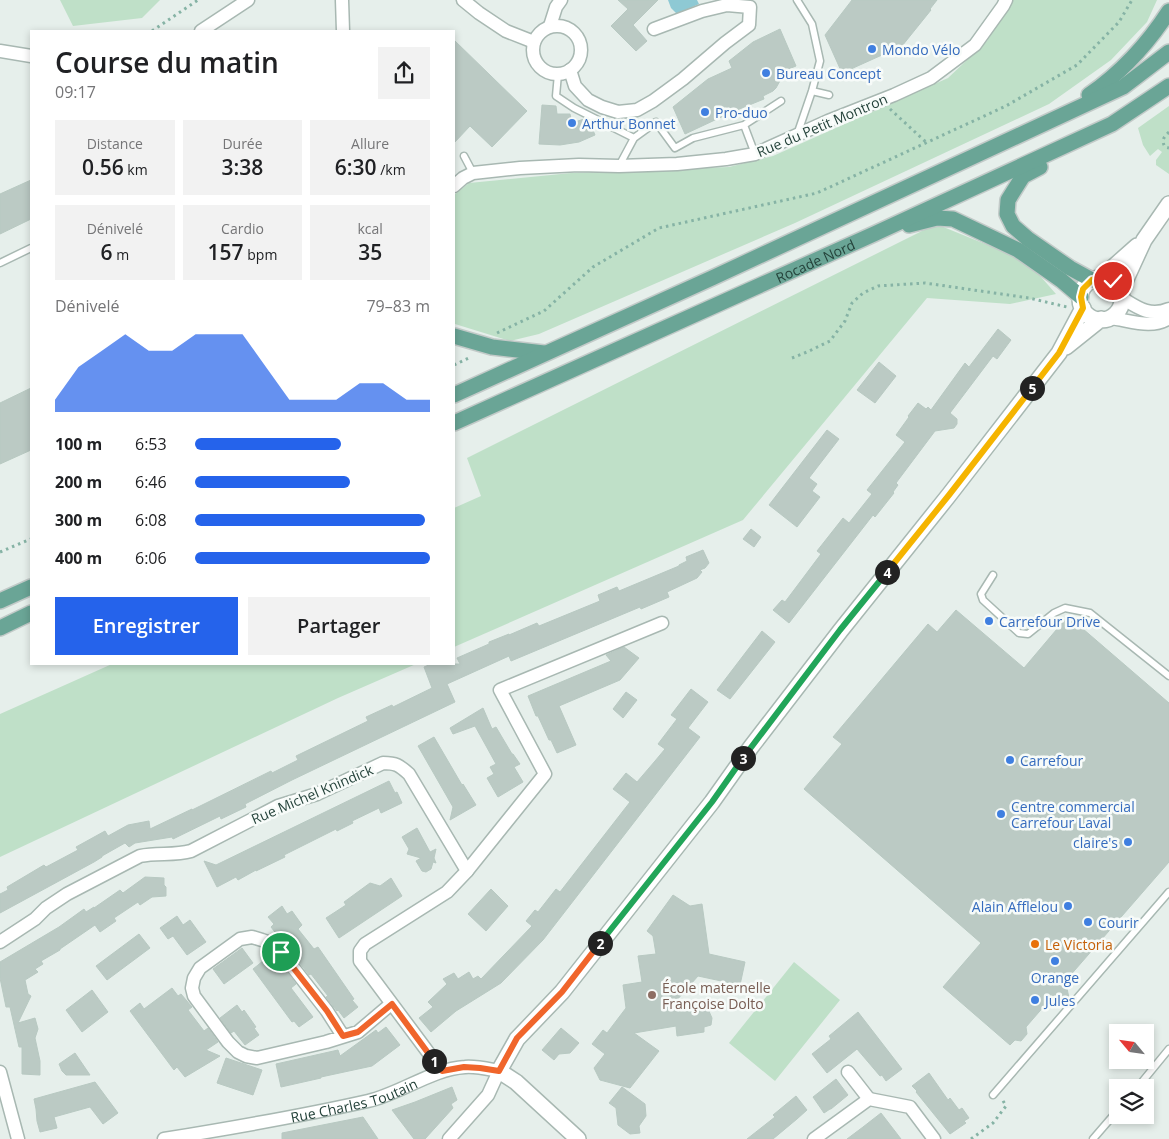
<!DOCTYPE html>
<html lang="fr">
<head>
<meta charset="utf-8">
<style>
	:root { --surface:#fff; --page:#f2f2f2; --text:#202124; --muted:#757577; --accent:#2563eb }
	body { margin:0; font-family:"Open Sans",sans-serif; background:var(--page); color:var(--text); height:100vh; display:flex; flex-direction:column; font-size:19px; white-space:nowrap }
	* { box-sizing:border-box; margin:0 }
	p { font-size:16px; color:var(--muted) }
	.icon { flex:none; width:28px; height:28px; fill:none; stroke:currentColor; stroke-width:2; stroke-linecap:round; stroke-linejoin:round }
	.map { position:relative; flex:1; overflow:hidden }
	.side { position:absolute; left:30px; top:30px; width:425px; height:635px; display:flex; flex-direction:column; background:var(--surface); border-radius:0px; box-shadow:0 2px 8px #0003 }
	.side>* { flex:none }
	.needle { width:32px; rotate:299deg }
	.controls { position:absolute; left:1109px; top:1024px; display:grid; gap:10px }
	.controls a { display:grid; place-items:center; width:45px; height:45px; border-radius:0px; background:var(--surface); box-shadow:0 2px 8px #0003; font-size:25px }
	.pin { position:absolute; display:grid; place-items:center; width:42px; height:42px; color:#fff; margin:-21px; border:2px solid #fff; border-radius:50%; box-shadow:0 1px 5px #0007 }
	.km { position:absolute; width:25px; height:25px; margin:-12px; border-radius:50%; background:#222; color:#fff; font-size:14px; line-height:25px; text-align:center }
	.round { display:grid; place-items:center; flex:none; width:52px; height:52px; border-radius:0px; background:var(--page) }
	.headline { display:flex; align-items:center; justify-content:space-between; height:85px; padding:0 25px }
	h1 { font-size:28px; font-weight:600; line-height:38px }
	.stats { display:grid; grid-template-columns:repeat(3,1fr); gap:8px; height:85px; padding:5px 25px }
	.stats div { display:grid; align-content:center; border-radius:0px; background:var(--page); text-align:center }
	.stats b { font-size:21px; font-weight:600 }
	.stats small { font-size:14px; font-weight:400 }
	.stats p { font-size:14px }
	.chart { height:140px; padding:10px 25px }
	.chart p { display:flex; justify-content:space-between }
	.chart svg { width:100%; height:90px; margin-top:5px; fill:var(--accent); opacity:.7 }
	.cta { display:flex; gap:10px; margin-top:auto; padding:10px 25px }
	.cta a { flex:1; height:58px; border-radius:0px; background:var(--accent); color:#fff; font-size:20px; font-weight:600; line-height:58px; text-align:center }
	.cta a+a { background:var(--page); color:var(--text) }
	ul { padding:0 25px; list-style:none; font-size:16px }
	li { display:grid; grid-template-columns:80px 60px 1fr; align-items:center; height:38px }
	li i { height:12px; border-radius:6px; background:var(--accent) }
	.map>svg:first-child { display:block }
	.green { fill:#bfe0c8 }
	.water { fill:#8ec9d4 }
	.building { fill:#bbcac4; stroke:#b8c9c2 }
	.lines { fill:none; stroke-linecap:round; stroke-linejoin:round }
	.service-casing { stroke:#a8b8b2; stroke-width:9 }
	.minor-casing { stroke:#a8b8b2; stroke-width:15 }
	.tertiary-casing { stroke:#a8b8b2; stroke-width:18 }
	.primary-casing { stroke:#c2cac8; stroke-width:18 }
	.path { stroke:#86b3a5; stroke-width:3; stroke-dasharray:2.5 4; stroke-linecap:butt }
	.service { stroke:#fff; stroke-width:6 }
	.minor { stroke:#fff; stroke-width:12 }
	.tertiary { stroke:#fff; stroke-width:15 }
	.primary { stroke:#6aa596; stroke-width:15 }
	.split-1-casing { stroke:#fff; stroke-width:10 }
	.split-2-casing { stroke:#fff; stroke-width:10 }
	.split-3-casing { stroke:#fff; stroke-width:10 }
	.split-4-casing { stroke:#fff; stroke-width:10 }
	.split-5-casing { stroke:#fff; stroke-width:10 }
	.split-6-casing { stroke:#fff; stroke-width:10 }
	.split-1 { stroke:#f0652b; stroke-width:6 }
	.split-2 { stroke:#f0652b; stroke-width:6 }
	.split-3 { stroke:#22a559; stroke-width:6 }
	.split-4 { stroke:#22a559; stroke-width:6 }
	.split-5 { stroke:#f5b400; stroke-width:6 }
	.split-6 { stroke:#f5b400; stroke-width:6 }
	.shop-dot { fill:#3f7fe0; stroke:#f7fbf9; stroke-width:2 }
	.food-dot { fill:#e8710a; stroke:#f7fbf9; stroke-width:2 }
	.education-dot { fill:#8d6e63; stroke:#f7fbf9; stroke-width:2 }
	.labels { text-anchor:middle; dominant-baseline:central; stroke-width:5; stroke-linejoin:round; paint-order:stroke }
	.shop-label { font-size:14px; fill:#366cbe; stroke:#f7fbf9; text-anchor:start }
	.street-label { font-size:14px; fill:#24423a; stroke:#f7fbf9 }
	.food-label { font-size:14px; fill:#c56008; stroke:#f7fbf9; text-anchor:start }
	.education-label { font-size:14px; fill:#785e54; stroke:#f7fbf9; text-anchor:start }
</style>
</head>
<body>
<div class="map">
<svg width="1169" height="1139" viewBox="0 0 1169 1139">
	<rect width="100%" height="100%" fill="#e6efeb"/>
	<!-- green -->
	<path class="green" d="M60 0H160L142 18 73 26Z
		M1012 0H1157L1147 22 1111 60 1049 104 795 223 539 334 510 341 455 324 454 322V195L469 183 571 173 729 167 773 156 948 78 987 41Z
		M1169 106V174L1156 165V160L1162 152 1158 149 1150 156 1143 145 1138 128Z
		M936 224 1027 261 1056 294 1010 304 927 298 743 520 454 647V508L481 496 467 458Z
		M112 664H416L338 698 0 857V714Z
		M794 962 840 1000 775 1081 729 1043Z"/>
	<!-- water -->
	<path class="water" d="M668 0H697L699 4 677 14 671 8Z"/>
	<!-- building -->
	<path class="building" d="M618 0H658L633 25 647 41 636 51 611 26 628 9Z
		M852 0H937L930 9 931 10 902 46 842 73 825 35Z
		M780 29 796 66 786 70 776 88 773 91 763 96 764 99 732 112 685 134 673 107 708 79 732 68 729 61 753 42Z
		M454 40 527 111 492 147 470 126 454 143Z
		M542 105 556 106 557 114H570L572 123 584 119 590 123 595 135 579 142 560 145 539 144Z
		M31 180V219L0 234V194Z
		M998 329 1011 340 997 359 993 356 950 413 957 419V424L954 428 935 431 896 483 898 485 893 492 894 493 875 517 873 515 789 623 773 610 782 600 785 602 821 554 817 551 843 518 849 523 872 494 867 490 905 442 896 435 909 417 908 416 918 403 926 409 928 407 931 410 965 363 969 367Z
		M879 362 896 376 875 403 857 390Z
		M31 388V450L0 464V403Z
		M827 430 839 439 809 478 817 484 812 491 820 497 797 527 769 505Z
		M751 529 761 537 754 547 743 539Z
		M703 550 709 563 705 568 700 570 702 572 697 578 667 592 669 597 641 609 640 607 511 661 509 656 447 684 455 702 292 780 245 804 246 807 221 819 220 816 173 839 172 837 135 843 129 847 125 843 102 856V857L94 862 0 913V894L8 890 7 887 44 865 46 867 78 850 76 847 105 831 108 836 128 825 149 821 150 829 192 809V810L271 771 272 773 298 760 296 756 368 721 366 717 392 705 393 707 432 688 424 667 431 664H460L457 658 489 644V642L509 634V635L537 623 539 626 600 601 598 595 617 587 619 591 679 566V565L687 561 686 557Z
		M956 610 1024 668 1068 616 1169 703V862L1068 978 1064 974 1069 998 1052 997 1026 1027 1027 1034 1021 1041 1015 1040 1010 1045 943 987 981 943 804 789 842 744 833 737 928 624 937 632Z
		M762 631 775 642 730 699 717 690Z
		M624 647 639 658 620 680 559 706 576 745 557 753 551 740H549L538 716H536L528 696 611 661 606 655Z
		M691 689 708 702 688 728 700 737 543 940 501 983 456 1011 431 1032 419 1018 433 1007 428 1002 447 984 443 979 454 973 458 979 469 972 473 979 478 976 481 979 532 926 526 921 535 910 538 912 556 889 560 892 630 802 613 789 626 773 637 782 655 761 665 749 658 744 677 719 671 715Z
		M626 692 637 700 623 718 613 709Z
		M483 708 492 729 496 727 512 754H513L520 764 514 767 523 782 498 797 487 778 494 774 490 767 496 764 475 726 453 734 450 728Z
		M434 737 462 785 463 784 476 805 450 820 453 807 418 746Z
		M389 781 395 793 397 792 402 803 381 813 379 808 352 821 353 823 337 831 336 829 284 855 285 857 256 871V870L238 880 236 877 217 887 204 861 216 865Z
		M417 828 430 852 436 849 434 858 436 863 433 862 431 869 426 872 422 871 416 861 421 858 407 854 409 849 402 837Z
		M145 877 164 878V885L166 887V896L152 897 140 905 138 902 114 918 116 921 100 932 95 925 60 949V950L41 961 43 964 35 969 38 972 25 980 28 994 31 996 18 1023 35 1018 38 1029 35 1038 40 1061V1075L22 1074V1047H19L10 1007H6L0 978V962L59 927 84 909 86 912 94 907V908L120 890 123 893Z
		M391 878 402 896 339 938 326 918 346 905 344 902 370 883 380 886Z
		M491 889 508 906 486 931 468 914Z
		M673 895 690 906 702 904 709 954 745 962 740 985 698 976 669 1009 700 1004 701 1010 708 1009 712 1018 711 1025 704 1027V1032L677 1036 676 1026 634 1033 659 1051 630 1088 600 1080 594 1068 605 1054 592 1044 603 1030 607 1033 626 1008 623 985 642 982 638 956 656 954 653 936 647 931Z
		M282 906 287 914 292 911 302 925 298 929 314 949 318 947 354 999 352 1000 358 1007 344 1018 338 1010 337 1011 326 997 328 996 311 974 309 975 299 962 301 960 284 938 281 940 271 927 274 924 268 917Z
		M177 916 183 925 190 920 206 942 187 955 173 936 168 939 160 928Z
		M139 934 150 948 107 980 96 966Z
		M242 948 253 963 224 984 213 969Z
		M268 957 281 974 286 971 296 984 291 988 313 1017 299 1027 294 1021 292 1022 253 969Z
		M172 988 178 996 181 994 192 1007 188 1010 204 1031 208 1028 218 1042 206 1050 220 1056 185 1077 177 1067 174 1070 130 1011 140 1003 144 1009Z
		M92 990 108 1012 82 1032 66 1010Z
		M237 1005 242 1012 244 1010 256 1027 254 1028 259 1035 245 1045 234 1031 231 1033 220 1018Z
		M858 1012 902 1069 886 1081 882 1075 880 1076 857 1049 827 1073 812 1054 831 1039 829 1036Z
		M386 1027 400 1045 372 1066 321 1077V1078L281 1087 276 1064 338 1050 340 1056 376 1030 378 1033Z
		M561 1028 579 1043 570 1053 559 1054 554 1060 542 1050Z
		M75 1053 90 1075H66L62 1071 59 1064Z
		M226 1058 262 1070 253 1095 217 1083Z
		M929 1073 948 1100 950 1098 959 1110 962 1108 969 1118 964 1121 966 1123 950 1134 916 1092 917 1091 912 1086Z
		M836 1079 848 1095 831 1109H830L824 1113 813 1097Z
		M95 1082 118 1113 103 1124 90 1107 54 1117 57 1128 40 1132 37 1121 36 1109 34 1099Z
		M452 1087 457 1100 451 1104 453 1108 425 1139H414L392 1110 415 1102Z
		M622 1087 645 1104 646 1116 639 1126 640 1133 630 1134 618 1125 616 1108 609 1103Z
		M796 1096 807 1110 797 1119 773 1139H747L775 1117 773 1115Z
		M881 1113 901 1139H847L863 1127Z
		M363 1117 378 1139H282V1133Z"/>
	<g class="lines">
		<defs>
			<path id="service" d="M558 74 556 96 574 108 634 138
				M812 91 829 95
				M744 125 755 154
				M797 135 812 91 820 61 812 24 797 0
				M464 156 473 173
				M619 166 634 138 656 122 675 148 693 138 744 125 781 101
				M0 263 31 248
				M993 575 981 594 983 600 1019 633 1028 634 1054 613 1065 608 1090 613 1169 676
				M1137 1088 1169 1049
				M993 1095 1169 892
				M1093 1139 1118 1110"/>
			<g id="minor">
				<path d="M342 0 343 31"/>
				<path d="M463 0 479 13 506 31 534 42"/>
				<circle cx="557" cy="50" r="24"/>
				<path d="M550 26 556 7 561 0"/>
				<path d="M201 31 248 0"/>
				<path d="M0 51 31 56"/>
				<path d="M570 70 575 86 588 100 602 107 618 112 637 110 653 101 683 79 725 43 749 25 750 7 727 5 702 11 654 29"/>
				<path d="M454 186 463 178 473 173 520 168 579 165 619 166 677 164 726 159 755 154 828 121 894 95 931 78 975 45 1003 6 1006 0"/>
				<path d="M1122 298C1138 308 1150 317 1169 309"/>
				<path d="M1110 318C1129 320 1152 330 1169 318"/>
				<path d="M467 871 545 774 500 690 662 623"/>
				<path d="M0 942 35 919 46 908 67 894 140 856C157 852 174 856 191 851L278 806 317 794 383 763C396 763 399 765 409 774L467 871 447 892 365 944 360 951V961L442 1071"/>
				<path d="M343 1036 327 1011 281 952 273 944 262 940 252 937 240 939 200 968 194 978 192 988 194 996 228 1042 238 1052 246 1056 257 1058 326 1042 358 1032 391 1004"/>
				<path d="M0 1072 18 1139"/>
				<path d="M848 1072 869 1099"/>
				<path id="s1" d="M164 1139C232 1128 301 1116 368 1101 400 1094 432 1069 465 1067 476 1066 488 1069 499 1071L488 1095 449 1139"/>
				<path d="M814 1139 869 1099 910 1107 934 1139"/>
			</g>
			<path id="tertiary" d="M1101 278 1137 246
				M1080 299a21 21 0 1 1 42 0a21 21 0 1 1-42 0Z
				M1121 290 1144 240 1169 204
				M1066 347 1101 319
				M578 1139 516 1082 499 1071 517 1039 562 992 712 802 751 747 841 630 949 495 1059 353 1083 308"/>
			<g id="primary">
				<path d="M1089 95C1122 72 1147 45 1169 11"/>
				<path d="M1040 167 1023 176 1008 200 1007 214 1013 226 1028 239 1070 268 1092 280"/>
				<path d="M909 225 937 218 953 219 1018 250 1061 280 1081 297"/>
				<path d="M454 336 492 347 544 353"/>
				<path d="M454 395 712 278 1123 87 1169 52"/>
				<path id="s2" d="M454 423 874 234 1112 124 1169 86"/>
				<path d="M0 601 31 587"/>
				<path d="M0 628 31 613"/>
			</g>
		</defs>
		<!-- service casing -->
		<use href="#service" class="service-casing"/>
		<!-- minor casing -->
		<use href="#minor" class="minor-casing"/>
		<!-- tertiary casing -->
		<use href="#tertiary" class="tertiary-casing"/>
		<!-- primary casing -->
		<use href="#primary" class="primary-casing"/>
		<!-- path -->
		<path class="path" d="M152 31 198 0
			M890 109 927 143
			M1169 132C1164 137 1161 140 1165 147L1169 148
			M497 333 544 311 593 267 659 228 817 193 1006 106 1077 65 1119 22 1132 0
			M792 358 807 352 830 341 845 321 852 303 863 293 878 286 925 283 1029 298 1067 307
			M454 365 471 357
			M0 552 31 539
			M971 1139 993 1123 1006 1106 1002 1099"/>
		<!-- service -->
		<use href="#service" class="service"/>
		<!-- minor -->
		<use href="#minor" class="minor"/>
		<!-- tertiary -->
		<use href="#tertiary" class="tertiary"/>
		<!-- primary -->
		<use href="#primary" class="primary"/>
	</g>
	<g class="lines">
		<defs>
			<path id="split-1" d="M281 952 327 1011 343 1036 358 1032 392 1004 434 1061"/>
			<path id="split-2" d="M434 1061 442 1071 464 1067 480 1068 499 1071 517 1038 562 992 600 943"/>
			<path id="split-3" d="M600 943 712 802 743 758"/>
			<path id="split-4" d="M743 758 840 630 887 572"/>
			<path id="split-5" d="M887 572 949 495 1032 388"/>
			<path id="split-6" d="M1032 388 1059 353 1083 308 1081 297 1083 289 1092 280 1096 279H1107L1113 281"/>
		</defs>
		<!-- split-1 casing -->
		<use href="#split-1" class="split-1-casing"/>
		<!-- split-2 casing -->
		<use href="#split-2" class="split-2-casing"/>
		<!-- split-3 casing -->
		<use href="#split-3" class="split-3-casing"/>
		<!-- split-4 casing -->
		<use href="#split-4" class="split-4-casing"/>
		<!-- split-5 casing -->
		<use href="#split-5" class="split-5-casing"/>
		<!-- split-6 casing -->
		<use href="#split-6" class="split-6-casing"/>
		<!-- split-1 -->
		<use href="#split-1" class="split-1"/>
		<!-- split-2 -->
		<use href="#split-2" class="split-2"/>
		<!-- split-3 -->
		<use href="#split-3" class="split-3"/>
		<!-- split-4 -->
		<use href="#split-4" class="split-4"/>
		<!-- split-5 -->
		<use href="#split-5" class="split-5"/>
		<!-- split-6 -->
		<use href="#split-6" class="split-6"/>
	</g>
	<!-- markers -->
	<g class="shop-dot">
		<circle cx="872" cy="49" r="5"/>
		<circle cx="766" cy="73" r="5"/>
		<circle cx="705" cy="112" r="5"/>
		<circle cx="572" cy="123" r="5"/>
		<circle cx="989" cy="621" r="5"/>
		<circle cx="1010" cy="760" r="5"/>
		<circle cx="1001" cy="814" r="5"/>
		<circle cx="1128" cy="842" r="5"/>
		<circle cx="1068" cy="906" r="5"/>
		<circle cx="1088" cy="922" r="5"/>
		<circle cx="1055" cy="961" r="5"/>
		<circle cx="1035" cy="1000" r="5"/>
	</g>
	<circle class="food-dot" cx="1035" cy="944" r="5"/>
	<circle class="education-dot" cx="652" cy="995" r="5"/>
	<g class="labels">
		<!-- shop labels -->
		<g class="shop-label">
			<text x="882" y="49">Mondo Vélo</text>
			<text x="776" y="73">Bureau Concept</text>
			<text x="715" y="112">Pro-duo</text>
			<text x="582" y="123">Arthur Bonnet</text>
			<text x="999" y="621">Carrefour Drive</text>
			<text x="1020" y="760">Carrefour</text>
			<text x="1011" y="806">Centre commercial<tspan x="1011" dy="16">Carrefour Laval</tspan></text>
			<text x="1118" y="842" text-anchor="end">claire's</text>
			<text x="1058" y="906" text-anchor="end">Alain Afflelou</text>
			<text x="1098" y="922">Courir</text>
			<text x="1055" y="977" text-anchor="middle">Orange</text>
			<text x="1045" y="1000">Jules</text>
		</g>
		<!-- street labels -->
		<g class="street-label">
			<text transform="translate(822 125) rotate(-23)">Rue du Petit Montron</text>
			<text stroke="none"><textPath href="#s2" startOffset="396">Rocade Nord</textPath></text>
			<text transform="translate(312 794) rotate(-23)">Rue Michel Knindick</text>
			<text stroke="none"><textPath href="#s1" startOffset="194">Rue Charles Toutain</textPath></text>
		</g>
		<!-- food labels -->
		<g class="food-label">
			<text x="1045" y="944">Le Victoria</text>
		</g>
		<!-- education labels -->
		<g class="education-label">
			<text x="662" y="987">École maternelle<tspan x="662" dy="16">Françoise Dolto</tspan></text>
		</g>
	</g>
</svg>
<div class="controls">
<a><svg class="needle" viewBox="-14 -14 28 28"><path d="M0-13l5 13h-10z" fill="#e53935"/><path d="M0 13l5-13h-10z" fill="#757577"/></svg></a>
<a><svg class="icon" aria-label="layers" viewBox="0 0 24 24"><path d="M12 4l9 5-9 5-9-5zM3 14l9 5 9-5"/></svg></a>
</div>
<div class="pin" style="left:281px;top:952px;background:#1e9e55"><svg class="icon" aria-label="arrive" viewBox="0 0 24 24"><path d="M6 21V4h12l-3 4 3 4H6"/></svg></div>
<div class="pin" style="left:1113px;top:281px;background:#d93025"><svg class="icon" aria-label="check" viewBox="0 0 24 24"><path d="M5 12l5 5 9-10"/></svg></div>
<b class="km" style="left:434px;top:1061px">1</b>
<b class="km" style="left:600px;top:943px">2</b>
<b class="km" style="left:743px;top:758px">3</b>
<b class="km" style="left:887px;top:572px">4</b>
<b class="km" style="left:1032px;top:388px">5</b>
<section class="side">
<div class="headline"><div><h1>Course du matin</h1><p>09:17</p></div><a class="round"><svg class="icon" aria-label="share" viewBox="0 0 24 24"><path d="M12 15V3M7 8l5-5 5 5M5 13v7h14v-7"/></svg></a></div>
<div class="stats">
<div><p>Distance</p><b>0.56<small> km</small></b></div>
<div><p>Durée</p><b>3:38</b></div>
<div><p>Allure</p><b>6:30<small> /km</small></b></div>
</div>
<div class="stats">
<div><p>Dénivelé</p><b>6<small> m</small></b></div>
<div><p>Cardio</p><b>157<small> bpm</small></b></div>
<div><p>kcal</p><b>35</b></div>
</div>
<div class="chart"><p><span>Dénivelé</span>79–83 m</p>
<svg viewBox="0 0 160 44" preserveAspectRatio="none"><path d="M0 44V38L10 22L20 14L30 6L40 14L50 14L60 6L70 6L80 6L90 22L100 38L110 38L120 38L130 30L140 30L150 38L160 38V44z"/></svg>
</div>
<ul>
<li><b>100 m</b>6:53<i style="width:62%"></i></li>
<li><b>200 m</b>6:46<i style="width:66%"></i></li>
<li><b>300 m</b>6:08<i style="width:98%"></i></li>
<li><b>400 m</b>6:06<i style="width:100%"></i></li>
</ul>
<div class="cta"><a>Enregistrer</a><a>Partager</a></div>
</section>
</div>
</body>
</html>
